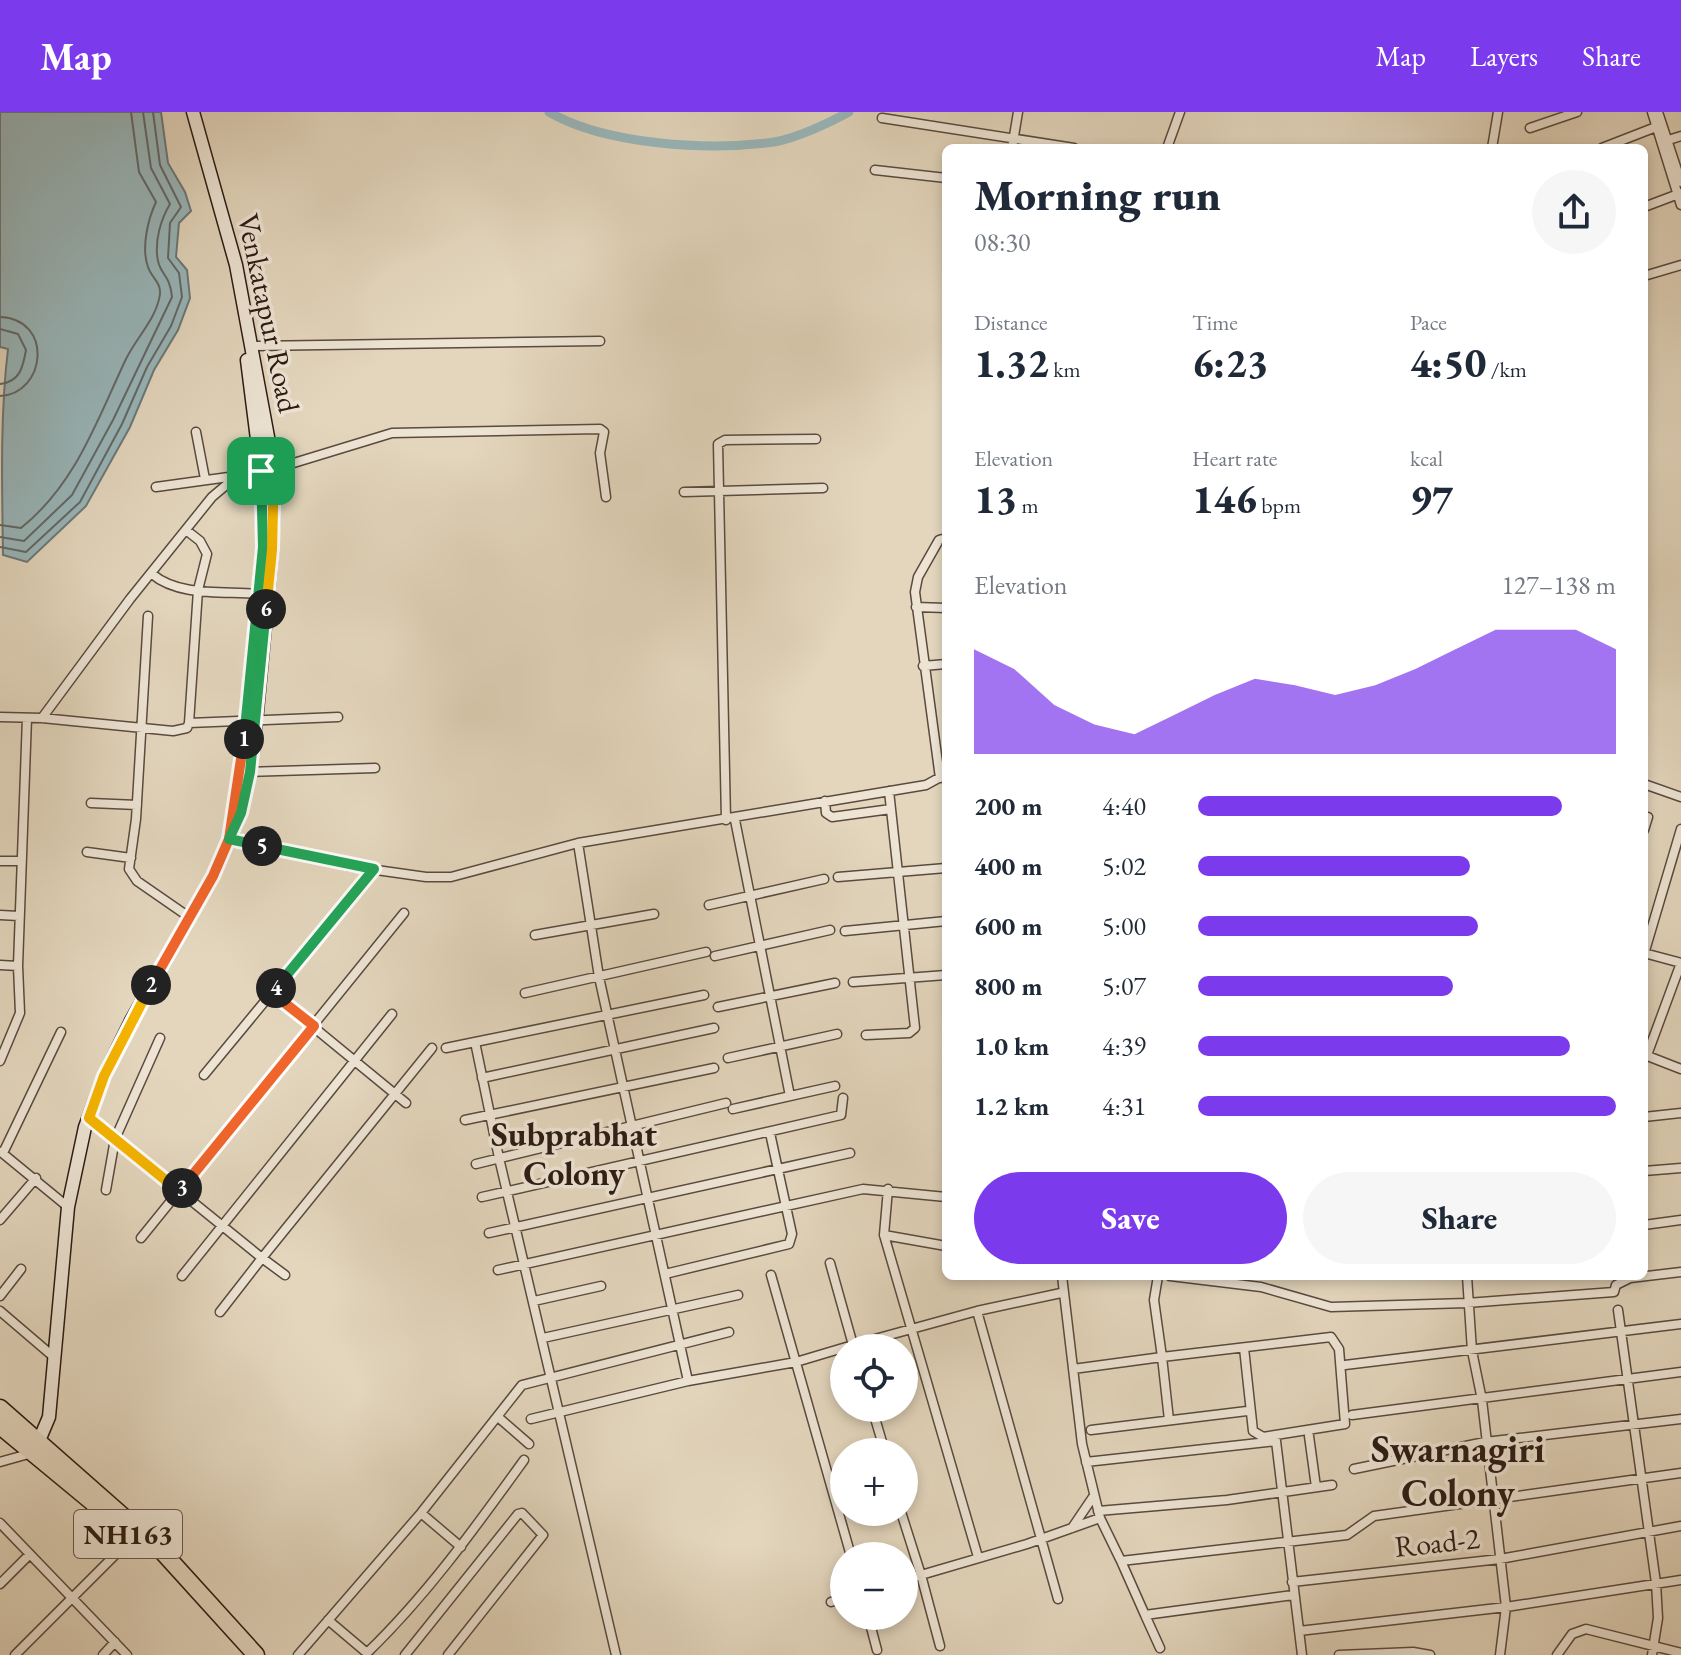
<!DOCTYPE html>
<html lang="en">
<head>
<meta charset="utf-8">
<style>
	:root { --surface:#fff; --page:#f6f6f7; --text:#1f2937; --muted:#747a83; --accent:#7c3aed }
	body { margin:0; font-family:"EB Garamond",serif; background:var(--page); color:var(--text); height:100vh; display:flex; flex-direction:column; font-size:30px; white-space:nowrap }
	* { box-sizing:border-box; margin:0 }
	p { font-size:26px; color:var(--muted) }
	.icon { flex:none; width:44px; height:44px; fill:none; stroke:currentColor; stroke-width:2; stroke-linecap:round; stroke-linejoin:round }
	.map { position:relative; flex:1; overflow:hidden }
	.panel { position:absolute; left:942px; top:32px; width:706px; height:1136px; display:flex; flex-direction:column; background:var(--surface); border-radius:12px; box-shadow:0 4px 12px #0003 }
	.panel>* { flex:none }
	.fabs { position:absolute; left:830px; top:1222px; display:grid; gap:16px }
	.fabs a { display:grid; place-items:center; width:88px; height:88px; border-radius:50%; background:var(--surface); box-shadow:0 4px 12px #0003; font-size:40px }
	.pin { position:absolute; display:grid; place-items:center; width:68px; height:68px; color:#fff; margin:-34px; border-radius:16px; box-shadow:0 4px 12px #0006 }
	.km { position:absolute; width:40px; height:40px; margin:-20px; border-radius:50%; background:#222; color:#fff; font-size:22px; line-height:40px; text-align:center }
	.round { display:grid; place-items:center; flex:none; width:84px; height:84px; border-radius:42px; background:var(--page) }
	.overview { display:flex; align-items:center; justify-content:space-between; height:136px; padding:0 32px }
	h1 { font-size:44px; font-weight:800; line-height:60px }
	.stats { display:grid; grid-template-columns:repeat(3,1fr); gap:12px; height:136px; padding:8px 32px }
	.stats div { display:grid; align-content:center }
	.stats b { font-size:40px; font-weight:800 }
	.stats small { font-size:22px; font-weight:400 }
	.stats p { font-size:22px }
	.chart { height:224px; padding:16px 32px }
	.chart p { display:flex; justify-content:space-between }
	.chart svg { width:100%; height:144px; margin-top:8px; fill:var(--accent); opacity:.7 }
	.button { display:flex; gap:16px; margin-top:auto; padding:16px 32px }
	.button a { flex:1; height:92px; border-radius:48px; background:var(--accent); color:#fff; font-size:32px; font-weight:800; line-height:92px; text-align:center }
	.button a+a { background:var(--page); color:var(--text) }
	ul { padding:0 32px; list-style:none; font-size:26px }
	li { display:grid; grid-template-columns:128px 96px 1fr; align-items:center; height:60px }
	li i { height:20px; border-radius:10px; background:var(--accent) }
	header { display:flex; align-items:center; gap:48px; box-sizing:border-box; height:112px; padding:0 40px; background:var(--accent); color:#fff }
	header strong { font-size:38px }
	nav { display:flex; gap:44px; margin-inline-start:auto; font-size:28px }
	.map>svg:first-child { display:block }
	.water { fill:#99b7bb; stroke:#6d7979; stroke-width:2 }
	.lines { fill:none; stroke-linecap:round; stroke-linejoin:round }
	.shore { stroke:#626968; stroke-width:2 }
	.canal { stroke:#99b7bb; stroke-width:9 }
	.street-casing { stroke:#5a4a3f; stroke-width:11 }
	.secondary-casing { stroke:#2c1b15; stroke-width:15 }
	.highway-casing { stroke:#2c1b15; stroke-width:19 }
	.street { stroke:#ede4d4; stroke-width:8 }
	.secondary { stroke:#ede4d4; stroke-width:12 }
	.highway { stroke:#e3d6bd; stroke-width:16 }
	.split-1-casing { stroke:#fff; stroke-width:16 }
	.split-2-casing { stroke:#fff; stroke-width:16 }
	.split-3-casing { stroke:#fff; stroke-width:16 }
	.split-4-casing { stroke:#fff; stroke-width:16 }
	.split-5-casing { stroke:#fff; stroke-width:16 }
	.split-6-casing { stroke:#fff; stroke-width:16 }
	.split-7-casing { stroke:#fff; stroke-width:16 }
	.split-1 { stroke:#22a559; stroke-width:10 }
	.split-2 { stroke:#f0652b; stroke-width:10 }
	.split-3 { stroke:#f5b400; stroke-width:10 }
	.split-4 { stroke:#f0652b; stroke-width:10 }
	.split-5 { stroke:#22a559; stroke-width:10 }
	.split-6 { stroke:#22a559; stroke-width:10 }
	.split-7 { stroke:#f5b400; stroke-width:10 }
	.labels { text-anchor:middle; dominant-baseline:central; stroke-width:7; stroke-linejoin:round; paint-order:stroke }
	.shield { fill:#ede4d4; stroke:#66574e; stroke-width:2 }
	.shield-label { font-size:28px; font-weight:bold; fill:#2c1b15 }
	.street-label { font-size:30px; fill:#2c1b15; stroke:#ede4d4 }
	.quarter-label { font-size:34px; font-weight:bold; fill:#2c1b15; stroke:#ede4d4 }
	.district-label { font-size:38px; font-weight:bold; fill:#2c1b15; stroke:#ede4d4 }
</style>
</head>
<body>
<header>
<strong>Map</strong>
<nav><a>Map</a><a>Layers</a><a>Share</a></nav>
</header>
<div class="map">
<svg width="1681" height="1543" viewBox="0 0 1681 1543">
	<rect width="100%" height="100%" fill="#e3d6bd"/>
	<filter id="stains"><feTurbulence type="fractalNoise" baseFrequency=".0025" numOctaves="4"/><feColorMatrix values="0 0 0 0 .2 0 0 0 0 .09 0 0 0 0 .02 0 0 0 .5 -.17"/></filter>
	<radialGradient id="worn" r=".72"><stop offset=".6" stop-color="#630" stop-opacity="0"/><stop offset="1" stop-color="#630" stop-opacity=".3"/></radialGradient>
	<!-- water -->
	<path class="water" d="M0 0H161L168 51 185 80 191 99 179 111 176 145 187 158 190 186 178 218 154 258 130 315 86 394 27 450 3 443C2 375 0 303 8 237L0 235Z"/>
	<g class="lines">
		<!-- shore -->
		<path class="shore" d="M0 205C54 207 46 282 0 284
			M0 217 18 222 26 238C23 255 20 270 0 272
			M0 413 21 416C76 372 97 308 126 247 136 226 157 206 160 182 161 170 151 165 148 155 141 136 148 107 156 90L139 60 131 0
			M0 425 24 429 72 383 113 308 172 185C170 163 161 163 158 149 154 129 161 107 170 92L151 56 143 0
			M0 435 26 440 80 390 122 312 147 255 171 214 182 185 179 161 168 146 170 111 181 95 160 53 153 0"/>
		<!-- canal -->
		<path class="canal" d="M549 0C606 33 708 39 774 30 797 26 829 11 849 0"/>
		<defs>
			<path id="street" d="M1652 0 1681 93
				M1658 0 1681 70
				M882 6 1074 36
				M1530 16 1577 0
				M1662 30 1681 24
				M1012 36 1018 0
				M1167 36 1180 0
				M1492 36 1498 0
				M1602 36 1656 15
				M875 58 946 66
				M1644 95 1681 81
				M1644 164 1681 153
				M253 234 600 229
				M196 320 205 367
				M156 375 236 364
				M684 380 823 376
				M186 418 200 429 207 442 198 478 189 611
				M152 462C179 485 225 479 258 482
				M916 495 946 496
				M148 504 136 707 129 757 137 769 189 805
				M923 554 946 552
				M0 605 42 606 173 619 187 616 189 611 338 605
				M42 606 130 487 212 385 237 364 274 357 392 321 600 317 604 320 600 341 606 385
				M250 660 375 656
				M940 666 915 480 918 465 939 428 946 426
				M1644 672 1681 685
				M825 689 826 701 832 705 891 697
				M91 691 137 693
				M726 708 718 332 725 328 816 327
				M735 708 790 984
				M1644 718 1648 705
				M229 727 348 754 426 765H451L578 731 926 673 946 662
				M578 731 599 865 688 1269
				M87 740 131 746
				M0 749H21
				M838 765 946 756
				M709 793 824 767
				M0 803 19 804
				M845 819 946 809
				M535 823 654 802
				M1644 841 1681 851
				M1644 842 1681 717
				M715 844 830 818
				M0 853 18 854
				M853 870 946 863
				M272 881 406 991
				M525 881 706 840
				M718 895 835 871
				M866 923 909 921 915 916 889 679
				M446 936 475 930
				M1645 943 1681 957
				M1647 943 1681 851
				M728 946 837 922
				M0 949 20 901 18 854 27 606
				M204 963 374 757
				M482 966 714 916
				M733 997 835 974
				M1644 1005 1681 1001
				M89 1006 262 1146 432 936
				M465 1008 714 956
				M1 1040 68 1095
				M3 1041 61 920
				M476 1052 726 991
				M1644 1059 1681 1056
				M888 1077 884 1123 978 1445
				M106 1078 115 1027 160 926
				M482 1085 841 1003 843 986
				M0 1108 36 1066
				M1644 1113 1681 1108
				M489 1121 850 1041
				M884 1123 946 1134
				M141 1126 404 801
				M830 1151 853 1233 977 1199 1061 1181
				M498 1158 863 1077 946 1085
				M665 1162 789 1132 792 1122 770 1021
				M771 1163 851 1444
				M182 1164 392 902
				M1062 1164 1082 1332 1100 1406
				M1158 1164 1154 1188 1162 1245 1331 1225 1339 1237 1345 1312 1263 1325 1253 1319 1244 1236
				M1170 1164 1261 1175 1331 1195 1467 1191 1614 1180 1616 1173 1630 1166 1681 1160
				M1467 1164 1472 1239 1482 1288 1506 1495 1500 1543
				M0 1184 21 1157
				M534 1189 601 1174
				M1618 1198 1656 1471 1658 1506 1652 1543
				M0 1199 55 1246
				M977 1199 1058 1487
				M220 1200 262 1146 285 1163
				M543 1226 738 1183
				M1345 1253 1681 1212
				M1073 1257 1162 1245 1169 1308
				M872 1296 885 1340
				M1352 1303 1681 1260
				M498 1305 529 1332
				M531 1307 688 1269 796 1250 853 1233 854 1236
				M1091 1318 1247 1299
				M1309 1324 1316 1375
				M0 1350 32 1341
				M1086 1350 1276 1329 1302 1543
				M1354 1357 1485 1330 1681 1307
				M1098 1399 1227 1388 1332 1373
				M901 1400 921 1463 1027 1432 1100 1406 1121 1449 1347 1423 1374 1404 1681 1361
				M421 1401 461 1435
				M0 1411 127 1543
				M1072 1416 1093 1385
				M1121 1449 1145 1503 1293 1483
				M904 1467 921 1463 940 1534
				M1292 1470 1500 1447 1681 1414
				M0 1472 30 1442
				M831 1490 844 1486
				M1145 1503 1160 1536
				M868 1504 877 1538
				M328 1508 367 1541C427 1483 475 1416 524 1348
				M1299 1519 1506 1495 1681 1468
				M15 1543 132 1426
				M103 1543 115 1530
				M298 1543 421 1401 522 1273 729 1220
				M405 1543 518 1402 522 1401 543 1423 448 1543
				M616 1543 499 1046 475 930 704 883
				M1339 1543 1413 1540 1430 1543
				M1557 1543 1572 1522 1586 1517 1681 1541"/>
			<path id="secondary" d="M232 715 241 659 263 435 261 359 247 248
				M38 1331 49 1305 68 1095 85 1015 104 964 131 909 213 764 241 701 256 610 272 438 274 357 236 153 193 0"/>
			<path id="highway" d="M0 1296 159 1436 256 1543
				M0 1314 109 1404"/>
		</defs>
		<!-- street casing -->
		<use href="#street" class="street-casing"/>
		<!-- secondary casing -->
		<use href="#secondary" class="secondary-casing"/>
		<!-- highway casing -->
		<use href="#highway" class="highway-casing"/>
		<!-- street -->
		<use href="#street" class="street"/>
		<!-- secondary -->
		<use href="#secondary" class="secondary"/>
		<!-- highway -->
		<use href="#highway" class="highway"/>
	</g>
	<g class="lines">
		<defs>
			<path id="split-1" d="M244 627 263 435 261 359"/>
			<path id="split-2" d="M151 873 213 764 229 727 244 627"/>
			<path id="split-3" d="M151 873 104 964 89 1006 179 1079 182 1076"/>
			<path id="split-4" d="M182 1076 314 914 272 881 276 876"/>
			<path id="split-5" d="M262 734 374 757 276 876"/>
			<path id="split-6" d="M262 734 229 727 241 701 250 660 266 497"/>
			<path id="split-7" d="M261 359 274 357 272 438 266 497"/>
		</defs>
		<!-- split-1 casing -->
		<use href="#split-1" class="split-1-casing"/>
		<!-- split-2 casing -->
		<use href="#split-2" class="split-2-casing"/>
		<!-- split-3 casing -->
		<use href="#split-3" class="split-3-casing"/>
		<!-- split-4 casing -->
		<use href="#split-4" class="split-4-casing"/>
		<!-- split-5 casing -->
		<use href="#split-5" class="split-5-casing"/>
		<!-- split-6 casing -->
		<use href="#split-6" class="split-6-casing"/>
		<!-- split-7 casing -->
		<use href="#split-7" class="split-7-casing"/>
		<!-- split-1 -->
		<use href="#split-1" class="split-1"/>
		<!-- split-2 -->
		<use href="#split-2" class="split-2"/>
		<!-- split-3 -->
		<use href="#split-3" class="split-3"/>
		<!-- split-4 -->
		<use href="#split-4" class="split-4"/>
		<!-- split-5 -->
		<use href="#split-5" class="split-5"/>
		<!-- split-6 -->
		<use href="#split-6" class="split-6"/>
		<!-- split-7 -->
		<use href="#split-7" class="split-7"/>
	</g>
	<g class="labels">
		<!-- shield labels -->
		<rect class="shield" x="74" y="1398" width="108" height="48" rx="6"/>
		<g class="shield-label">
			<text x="128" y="1422">NH163</text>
		</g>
		<!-- street labels -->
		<g class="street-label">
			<text transform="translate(269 201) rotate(78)">Venkatapur Road</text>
			<text transform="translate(1437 1430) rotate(-6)">Road-2</text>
		</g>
		<!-- quarter labels -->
		<g class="quarter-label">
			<text x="574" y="1022">Subprabhat<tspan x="574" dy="39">Colony</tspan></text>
		</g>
		<!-- district labels -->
		<g class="district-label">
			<text x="1458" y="1336">Swarnagiri<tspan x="1458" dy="44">Colony</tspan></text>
		</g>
	</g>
	<rect width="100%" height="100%" filter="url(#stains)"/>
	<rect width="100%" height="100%" fill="url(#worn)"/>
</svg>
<div class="fabs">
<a><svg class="icon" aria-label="locate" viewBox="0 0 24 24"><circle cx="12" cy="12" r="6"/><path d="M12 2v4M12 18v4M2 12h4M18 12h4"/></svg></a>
<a>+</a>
<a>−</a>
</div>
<div class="pin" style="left:261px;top:359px;background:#1e9e55"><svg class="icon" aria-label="arrive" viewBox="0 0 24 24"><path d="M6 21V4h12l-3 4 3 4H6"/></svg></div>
<b class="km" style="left:244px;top:627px">1</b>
<b class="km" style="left:151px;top:873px">2</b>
<b class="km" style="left:182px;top:1076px">3</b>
<b class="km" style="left:276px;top:876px">4</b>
<b class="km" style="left:262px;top:734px">5</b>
<b class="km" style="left:266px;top:497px">6</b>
<section class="panel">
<div class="overview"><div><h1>Morning run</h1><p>08:30</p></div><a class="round"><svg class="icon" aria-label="share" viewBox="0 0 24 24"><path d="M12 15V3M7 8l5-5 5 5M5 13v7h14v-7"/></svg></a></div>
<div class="stats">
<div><p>Distance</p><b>1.32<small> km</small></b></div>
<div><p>Time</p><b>6:23</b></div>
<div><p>Pace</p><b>4:50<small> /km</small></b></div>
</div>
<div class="stats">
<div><p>Elevation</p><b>13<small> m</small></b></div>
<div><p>Heart rate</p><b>146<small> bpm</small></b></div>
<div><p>kcal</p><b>97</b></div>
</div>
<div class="chart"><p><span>Elevation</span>127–138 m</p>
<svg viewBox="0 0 160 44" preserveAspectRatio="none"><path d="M0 44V12L10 18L20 29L30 35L40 38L50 32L60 26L70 21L80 23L90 26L100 23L110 18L120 12L130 6L140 6L150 6L160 12V44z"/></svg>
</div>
<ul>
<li><b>200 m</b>4:40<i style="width:87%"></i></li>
<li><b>400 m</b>5:02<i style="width:65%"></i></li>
<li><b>600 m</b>5:00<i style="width:67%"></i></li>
<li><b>800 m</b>5:07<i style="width:61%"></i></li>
<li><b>1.0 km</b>4:39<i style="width:89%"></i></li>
<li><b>1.2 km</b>4:31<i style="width:100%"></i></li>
</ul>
<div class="button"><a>Save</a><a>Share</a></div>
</section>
</div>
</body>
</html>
